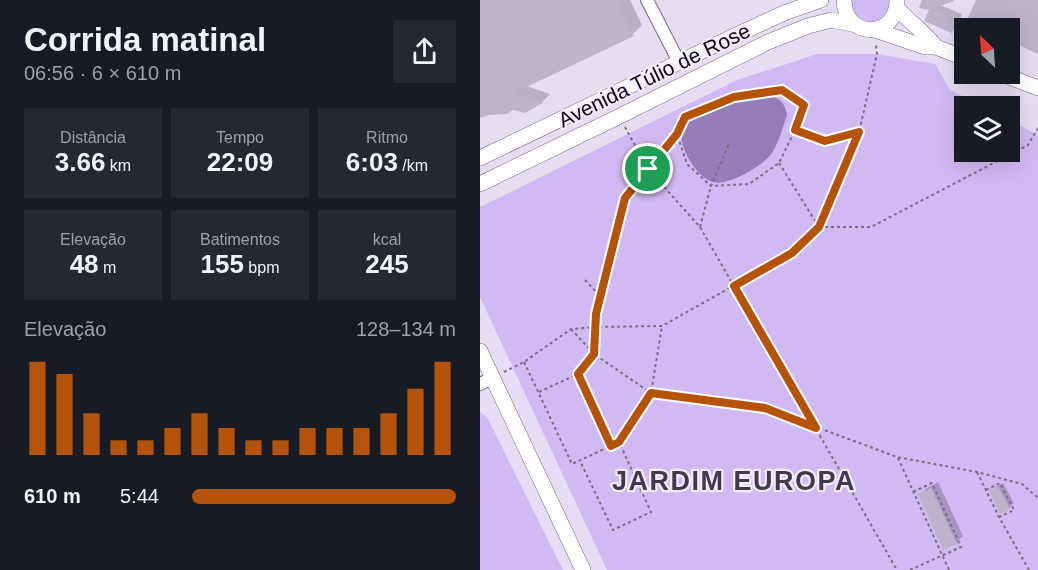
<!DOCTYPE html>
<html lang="pt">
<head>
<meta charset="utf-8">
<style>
	:root { --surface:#171b24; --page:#242831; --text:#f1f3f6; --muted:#9ea1a6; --accent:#b45309 }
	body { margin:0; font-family:Helvetica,sans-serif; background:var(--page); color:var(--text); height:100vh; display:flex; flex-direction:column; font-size:22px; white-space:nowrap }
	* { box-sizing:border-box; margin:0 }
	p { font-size:20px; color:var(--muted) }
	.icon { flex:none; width:33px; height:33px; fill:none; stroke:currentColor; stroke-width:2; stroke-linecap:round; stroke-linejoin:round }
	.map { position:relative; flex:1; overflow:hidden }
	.drawer { display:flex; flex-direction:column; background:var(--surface); width:480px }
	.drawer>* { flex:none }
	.needle { width:39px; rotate:335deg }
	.buttons { position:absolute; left:474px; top:18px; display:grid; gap:12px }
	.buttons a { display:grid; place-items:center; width:66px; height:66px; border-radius:0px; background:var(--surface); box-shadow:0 6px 24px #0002; font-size:30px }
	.pin { position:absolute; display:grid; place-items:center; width:51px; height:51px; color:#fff; margin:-26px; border:3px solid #fff; border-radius:50%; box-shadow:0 2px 6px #0007 }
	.round { display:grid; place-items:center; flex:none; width:63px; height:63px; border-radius:0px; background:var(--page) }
	.overview { display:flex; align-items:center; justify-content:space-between; height:102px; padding:0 24px }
	h1 { font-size:33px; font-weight:600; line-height:45px }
	.stats { display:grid; grid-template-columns:repeat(3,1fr); gap:9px; height:102px; padding:6px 24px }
	.stats div { display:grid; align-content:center; border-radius:0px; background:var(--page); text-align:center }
	.stats b { font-size:26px; font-weight:600 }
	.stats small { font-size:16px; font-weight:400 }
	.stats p { font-size:16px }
	.chart { height:168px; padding:12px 24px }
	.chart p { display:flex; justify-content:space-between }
	.chart svg { width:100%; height:108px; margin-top:6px; stroke:var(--accent); stroke-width:6 }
	ul { padding:0 24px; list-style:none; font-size:20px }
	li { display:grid; grid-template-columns:96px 72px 1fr; align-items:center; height:45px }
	li i { height:15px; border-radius:8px; background:var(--accent) }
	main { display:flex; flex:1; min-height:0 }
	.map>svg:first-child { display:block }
	.green { fill:#d1baf3 }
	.water { fill:#967cb9 }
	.shadow { fill:#0003 }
	.building { fill:#bdb4cb }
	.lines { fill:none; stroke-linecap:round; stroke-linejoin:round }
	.minor-casing { stroke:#736a7f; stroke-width:14 }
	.tertiary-casing { stroke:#736a7f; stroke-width:16 }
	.path { stroke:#767080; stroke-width:2; stroke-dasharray:3 3; stroke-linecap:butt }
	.minor { stroke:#fff; stroke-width:12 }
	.tertiary { stroke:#fff; stroke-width:15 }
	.route-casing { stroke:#fff; stroke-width:12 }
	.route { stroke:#b45309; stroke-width:8 }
	.labels { text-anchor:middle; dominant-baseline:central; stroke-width:4.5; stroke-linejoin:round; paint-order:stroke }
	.street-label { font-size:21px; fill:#0d0a11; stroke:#f3ebff }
	.district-label { font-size:27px; font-weight:bold; letter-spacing:1.5px; fill:#40384b; stroke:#f3ebff }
</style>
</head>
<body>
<main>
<section class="drawer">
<div class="overview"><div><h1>Corrida matinal</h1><p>06:56 · 6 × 610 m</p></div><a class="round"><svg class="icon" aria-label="share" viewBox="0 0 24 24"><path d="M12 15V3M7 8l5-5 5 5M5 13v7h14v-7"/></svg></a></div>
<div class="stats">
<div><p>Distância</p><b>3.66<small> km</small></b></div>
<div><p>Tempo</p><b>22:09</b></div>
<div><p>Ritmo</p><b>6:03<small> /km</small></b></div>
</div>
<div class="stats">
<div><p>Elevação</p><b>48<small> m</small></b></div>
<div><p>Batimentos</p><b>155<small> bpm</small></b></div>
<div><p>kcal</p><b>245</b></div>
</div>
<div class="chart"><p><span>Elevação</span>128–134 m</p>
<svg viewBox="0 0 160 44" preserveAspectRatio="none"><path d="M5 44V6M15 44V11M25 44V27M35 44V38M45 44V38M55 44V33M65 44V27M75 44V33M85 44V38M95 44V38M105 44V33M115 44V33M125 44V33M135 44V27M145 44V17M155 44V6"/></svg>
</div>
<ul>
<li><b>610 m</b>5:44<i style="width:100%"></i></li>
</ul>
</section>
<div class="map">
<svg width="558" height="570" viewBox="0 0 558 570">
	<rect width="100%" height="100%" fill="#e6ddf5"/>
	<!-- green -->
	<path class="green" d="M371 0H410L406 15C387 29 375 23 371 0Z
		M337 54H397L455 64 470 90 503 106H484V152H530V120L558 135V570H127L0 297V207L257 80Z
		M0 412 7 417 83 570H0Z"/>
	<!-- water -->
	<path class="water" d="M286 95C299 97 305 102 307 115 303 127 299 142 292 153 284 165 248 187 233 182 215 177 192 138 205 123 219 106 265 99 286 95Z"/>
	<!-- shadow -->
	<path class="shadow" d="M0 0H150L162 25 153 34 47 86 70 94 62 102 44 111 33 108 0 116Z
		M443 0H473L460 5 482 14 478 25 472 31 451 9Z
		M458 482 483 536 476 543 440 494 447 488Z
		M523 483 534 503 529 508 511 491 515 487Z"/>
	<!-- building -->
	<path class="building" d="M0 0H137L154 36 34 93 63 103 45 113 33 110 27 114 9 115 0 118Z
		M442 0H474V1L452 9 477 20 472 33 444 21 449 10 439 8Z
		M496 0H558V54L530 41V28H504L487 20Z
		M518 486 530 509 520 514 509 491Z
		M451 488 477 544 463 550 438 494Z"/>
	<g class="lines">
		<defs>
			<path id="minor" d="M167 0 199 62
				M0 384 13 378"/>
			<path id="tertiary" d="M364 0C365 40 417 39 417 0
				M417 8C429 22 445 32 456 47
				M395 30 445 47H456L484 58
				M522 74 558 88
				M0 158 235 45 304 13 341 0
				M0 184 140 116 288 42 328 26 351 20 373 24
				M0 351 103 570"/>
		</defs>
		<!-- minor casing -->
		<use href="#minor" class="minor-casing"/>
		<!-- tertiary casing -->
		<use href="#tertiary" class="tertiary-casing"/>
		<!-- path -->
		<path class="path" d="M145 127 168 169 220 227 417 570
			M315 130 345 141 378 132
			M299 163 339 227
			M220 227 231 186 249 144
			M339 227H391L548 145 558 128
			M105 280 121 297
			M91 329 114 354 171 393 285 408 417 457 497 472 542 484 558 498
			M44 362 92 464 139 442 171 512 133 530 100 461
			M24 372 44 362 91 329 115 327 182 326 312 253 339 227 379 132 397 54 396 45
			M98 374 114 354 116 314 145 198 197 134 207 164 231 186 269 184 299 163 315 130 324 105 302 90 254 97 205 117 197 134
			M59 392 98 374 131 446
			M139 441 171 393 182 326
			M418 458 469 570
			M497 472 519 517 549 570
			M506 490 520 483 534 510 519 517
			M430 570 481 547 452 483 433 492"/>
		<!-- minor -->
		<use href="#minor" class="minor"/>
		<!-- tertiary -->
		<use href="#tertiary" class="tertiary"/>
	</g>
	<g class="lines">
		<defs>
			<path id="route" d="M302 90 324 105 315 130 345 141 379 132 339 227 312 253 254 286 336 428 285 408 171 393 139 442 131 446 98 374 114 354 116 314 145 198 197 134 205 117 254 97Z"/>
		</defs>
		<!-- route casing -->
		<use href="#route" class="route-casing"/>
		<!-- route -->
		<use href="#route" class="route"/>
	</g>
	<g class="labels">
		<!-- street labels -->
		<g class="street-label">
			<text transform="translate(174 75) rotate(-26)">Avenida Túlio de Rose</text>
		</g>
		<!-- district labels -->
		<g class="district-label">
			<text x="254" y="481">JARDIM EUROPA</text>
		</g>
	</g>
</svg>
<div class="buttons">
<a><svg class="needle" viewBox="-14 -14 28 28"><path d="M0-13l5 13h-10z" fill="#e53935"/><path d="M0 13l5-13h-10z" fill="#9ea1a6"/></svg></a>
<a><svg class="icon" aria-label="layers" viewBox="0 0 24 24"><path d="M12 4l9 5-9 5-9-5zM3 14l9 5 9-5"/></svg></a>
</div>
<div class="pin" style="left:168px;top:169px;background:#1e9e55"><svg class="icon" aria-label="arrive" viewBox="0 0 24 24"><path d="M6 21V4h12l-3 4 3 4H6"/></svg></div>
</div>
</main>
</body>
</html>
